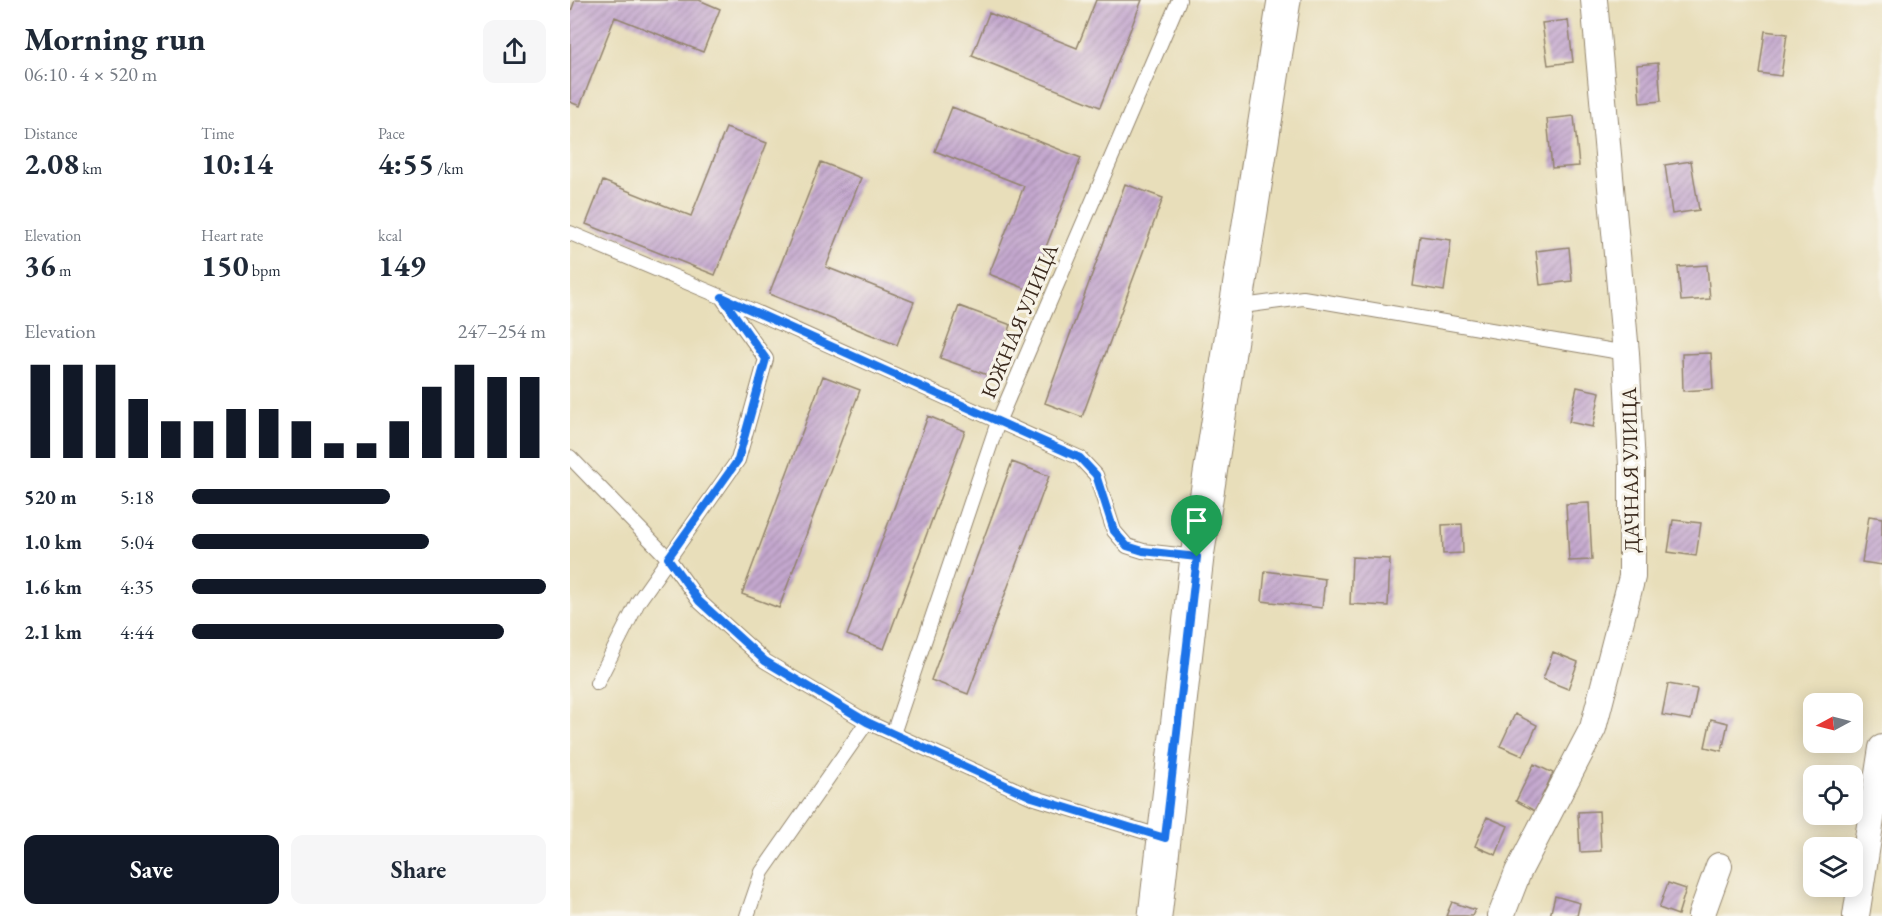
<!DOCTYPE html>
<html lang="en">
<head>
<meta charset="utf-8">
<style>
	:root { --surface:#fff; --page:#f6f6f7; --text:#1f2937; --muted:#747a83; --accent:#111827 }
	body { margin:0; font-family:"EB Garamond",serif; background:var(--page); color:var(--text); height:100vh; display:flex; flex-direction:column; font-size:22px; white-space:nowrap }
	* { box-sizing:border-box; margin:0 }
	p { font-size:20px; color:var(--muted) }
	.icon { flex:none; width:33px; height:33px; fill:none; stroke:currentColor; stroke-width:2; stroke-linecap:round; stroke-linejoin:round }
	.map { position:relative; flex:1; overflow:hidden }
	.drawer { display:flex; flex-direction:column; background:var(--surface); width:570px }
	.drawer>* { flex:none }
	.needle { width:39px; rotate:263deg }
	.controls { position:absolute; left:1233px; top:693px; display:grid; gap:12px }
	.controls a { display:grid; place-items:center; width:60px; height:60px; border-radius:12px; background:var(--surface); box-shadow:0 3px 15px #0003; font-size:30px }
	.pin { position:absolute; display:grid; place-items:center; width:51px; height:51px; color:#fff; margin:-62px -26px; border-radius:50% 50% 50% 0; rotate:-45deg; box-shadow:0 0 6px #0007 }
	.pin .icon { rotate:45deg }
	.round { display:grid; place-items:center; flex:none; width:63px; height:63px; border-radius:12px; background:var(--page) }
	.overview { display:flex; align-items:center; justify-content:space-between; height:102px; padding:0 24px }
	h1 { font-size:33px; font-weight:700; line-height:45px }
	.figures { display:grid; grid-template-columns:repeat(3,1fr); gap:9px; height:102px; padding:6px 24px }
	.figures div { display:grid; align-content:center }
	.figures b { font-size:30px; font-weight:700 }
	.figures small { font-size:16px; font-weight:400 }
	.figures p { font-size:16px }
	.chart { height:168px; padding:12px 24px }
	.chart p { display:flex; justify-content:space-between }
	.chart svg { width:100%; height:108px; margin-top:6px; stroke:var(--accent); stroke-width:6 }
	.cta { display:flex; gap:12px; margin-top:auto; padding:12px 24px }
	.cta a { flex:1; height:69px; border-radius:12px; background:var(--accent); color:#fff; font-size:24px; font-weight:700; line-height:69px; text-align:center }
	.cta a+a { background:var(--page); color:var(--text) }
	ul { padding:0 24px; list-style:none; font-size:20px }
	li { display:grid; grid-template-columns:96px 72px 1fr; align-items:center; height:45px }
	li i { height:15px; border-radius:8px; background:var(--accent) }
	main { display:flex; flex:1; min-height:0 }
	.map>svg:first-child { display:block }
	.building { fill:url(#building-hatch) }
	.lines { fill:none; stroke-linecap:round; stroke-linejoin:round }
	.lane-casing { stroke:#92846c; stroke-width:16 }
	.street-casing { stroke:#92846c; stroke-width:28 }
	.primary-casing { stroke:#92846c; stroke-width:35 }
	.lane { stroke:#fff; stroke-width:14 }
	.street { stroke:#fff; stroke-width:26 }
	.primary { stroke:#fff; stroke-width:33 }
	.route-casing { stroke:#fff; stroke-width:12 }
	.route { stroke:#1a73e8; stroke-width:8 }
	.labels { text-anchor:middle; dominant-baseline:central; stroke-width:6; stroke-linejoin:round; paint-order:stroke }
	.street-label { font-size:21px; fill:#3b2a1e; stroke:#f7f3e8 }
</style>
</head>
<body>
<main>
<section class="drawer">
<div class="overview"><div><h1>Morning run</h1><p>06:10 · 4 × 520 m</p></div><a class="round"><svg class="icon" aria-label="share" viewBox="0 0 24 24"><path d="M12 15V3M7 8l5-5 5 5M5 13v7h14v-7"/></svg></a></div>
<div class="figures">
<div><p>Distance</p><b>2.08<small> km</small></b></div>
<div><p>Time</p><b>10:14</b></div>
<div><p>Pace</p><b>4:55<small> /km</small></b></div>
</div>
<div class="figures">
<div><p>Elevation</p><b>36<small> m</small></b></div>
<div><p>Heart rate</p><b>150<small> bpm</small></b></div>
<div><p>kcal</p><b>149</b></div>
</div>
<div class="chart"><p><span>Elevation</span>247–254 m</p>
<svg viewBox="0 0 160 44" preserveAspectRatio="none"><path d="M5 44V6M15 44V6M25 44V6M35 44V20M45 44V29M55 44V29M65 44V24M75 44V24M85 44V29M95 44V38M105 44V38M115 44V29M125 44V15M135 44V6M145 44V11M155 44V11"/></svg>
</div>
<ul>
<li><b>520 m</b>5:18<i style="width:56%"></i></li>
<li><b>1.0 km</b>5:04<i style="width:67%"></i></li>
<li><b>1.6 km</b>4:35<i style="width:100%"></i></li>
<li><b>2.1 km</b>4:44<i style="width:88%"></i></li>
</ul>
<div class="cta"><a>Save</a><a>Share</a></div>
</section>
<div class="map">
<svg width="1312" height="916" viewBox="0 0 1312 916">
	<defs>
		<pattern id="building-hatch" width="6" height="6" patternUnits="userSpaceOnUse" patternTransform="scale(1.5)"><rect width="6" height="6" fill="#c4a8cf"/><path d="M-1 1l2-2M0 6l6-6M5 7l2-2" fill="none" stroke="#a089a7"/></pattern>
	</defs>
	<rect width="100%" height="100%" fill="#f7f3e8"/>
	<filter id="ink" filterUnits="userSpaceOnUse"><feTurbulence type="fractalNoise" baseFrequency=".0167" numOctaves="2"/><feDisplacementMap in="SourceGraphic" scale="12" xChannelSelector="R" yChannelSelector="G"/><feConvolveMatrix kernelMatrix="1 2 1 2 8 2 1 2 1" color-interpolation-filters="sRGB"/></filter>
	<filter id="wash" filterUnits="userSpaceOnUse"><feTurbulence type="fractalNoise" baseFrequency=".008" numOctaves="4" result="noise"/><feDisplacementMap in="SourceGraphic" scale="24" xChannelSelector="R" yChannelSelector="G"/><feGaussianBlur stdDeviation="1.35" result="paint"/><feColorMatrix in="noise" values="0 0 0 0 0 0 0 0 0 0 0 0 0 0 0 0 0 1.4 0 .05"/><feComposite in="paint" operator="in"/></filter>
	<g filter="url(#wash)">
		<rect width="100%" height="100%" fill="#e8deba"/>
		<g id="blocks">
			<!-- building -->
			<path class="building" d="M5 0H129L150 9 133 52 45 17 10 106 0 102V14Z
				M526 0H572L530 107 402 56 419 13 507 48Z
				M998 20 1003 62 978 65 972 23Z
				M1195 31 1217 34 1211 76 1189 73Z
				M1088 63 1091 101 1070 103 1067 65Z
				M382 107 511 158 459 290 419 274 454 186 365 151Z
				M1004 116 1009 166 982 168 977 119Z
				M156 128 197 143 145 275 16 224 33 181 121 216Z
				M1121 161 1129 210 1102 214 1095 165Z
				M251 162 291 178 256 267 344 302 327 345 199 294Z
				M555 184 593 198 512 417 475 403Z
				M850 236 881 240 874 291 843 286Z
				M999 247 1002 281 970 285 966 251Z
				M1137 265 1140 299 1111 301 1108 267Z
				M389 306 441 325 423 377 370 358Z
				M1141 353 1143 389 1113 391 1112 354Z
				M253 376 290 390 209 608 172 594Z
				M1007 387 1030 392 1023 427 999 422Z
				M358 416 395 431 314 649 277 635Z
				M442 462 479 476 398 694 361 680Z
				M1019 503 1022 560 999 561 996 504Z
				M1299 516 1312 518V565L1292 562Z
				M1103 520 1131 523 1126 556 1098 552Z
				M892 524 893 553 873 554 872 525Z
				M782 557 820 559 818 606 780 604Z
				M695 571 755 579 752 608 692 601Z
				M983 652 1008 662 998 689 973 679Z
				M1098 684 1127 689 1121 720 1092 715Z
				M945 714 967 725 953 756 930 746Z
				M1141 719 1158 723 1152 751 1135 747Z
				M964 764 983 773 965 811 946 801Z
				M1029 811 1031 851 1010 852 1008 812Z
				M917 817 938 826 926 855 905 846Z
				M1098 883 1116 889 1108 915 1089 908Z
				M985 896 1010 903 1007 916H980Z
				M882 902 905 910 902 916H876Z"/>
		</g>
	</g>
	<g filter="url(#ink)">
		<use href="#blocks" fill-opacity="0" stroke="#92846c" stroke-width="1.5"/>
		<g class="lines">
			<defs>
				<path id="lane" d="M0 233 152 297 510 458 526 475 544 531 557 546 573 551 627 557
					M665 307 733 298 1056 353
					M0 457 98 558 129 601 195 661 297 722 462 797 595 838
					M27 683 68 602 168 460 196 359 153 299
					M323 734 428 422 609 0
					M177 916 192 872 297 722"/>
				<path id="street" d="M931 916 948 872 1023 728 1062 577V466L1056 353 1024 0
					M1131 916 1149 866
					M1286 916 1312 748"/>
				<path id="primary" d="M585 916 627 557 714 0"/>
			</defs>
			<!-- lane casing -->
			<use href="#lane" class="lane-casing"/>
			<!-- street casing -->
			<use href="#street" class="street-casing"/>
			<!-- primary casing -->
			<use href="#primary" class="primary-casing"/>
			<!-- lane -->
			<use href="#lane" class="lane"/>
			<!-- street -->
			<use href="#street" class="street"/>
			<!-- primary -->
			<use href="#primary" class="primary"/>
		</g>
	</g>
	<g class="lines" filter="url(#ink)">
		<defs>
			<path id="route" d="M152 297 510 458 526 475 544 531 557 546 573 551 627 557 595 838 462 797 297 722 195 661 129 601 98 558 168 460 196 359Z"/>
		</defs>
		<!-- route casing -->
		<use href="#route" class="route-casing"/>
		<!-- route -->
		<use href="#route" class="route"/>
	</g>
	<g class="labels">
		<!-- street labels -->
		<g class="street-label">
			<text transform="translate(449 321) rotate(-67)">ЮЖНАЯ УЛИЦА</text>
			<text transform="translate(1060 470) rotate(-91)">ДАЧНАЯ УЛИЦА</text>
		</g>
	</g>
</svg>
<div class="controls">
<a><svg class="needle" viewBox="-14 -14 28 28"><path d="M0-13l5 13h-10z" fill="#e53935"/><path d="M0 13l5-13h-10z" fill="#747a83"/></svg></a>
<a><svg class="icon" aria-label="locate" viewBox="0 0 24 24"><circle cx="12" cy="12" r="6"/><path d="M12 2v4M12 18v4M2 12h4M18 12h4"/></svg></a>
<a><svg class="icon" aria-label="layers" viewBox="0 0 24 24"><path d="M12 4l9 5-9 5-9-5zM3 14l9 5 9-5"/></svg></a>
</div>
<div class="pin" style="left:627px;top:557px;background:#1e9e55"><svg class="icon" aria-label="arrive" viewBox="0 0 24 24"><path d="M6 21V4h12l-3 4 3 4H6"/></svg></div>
</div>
</main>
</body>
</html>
